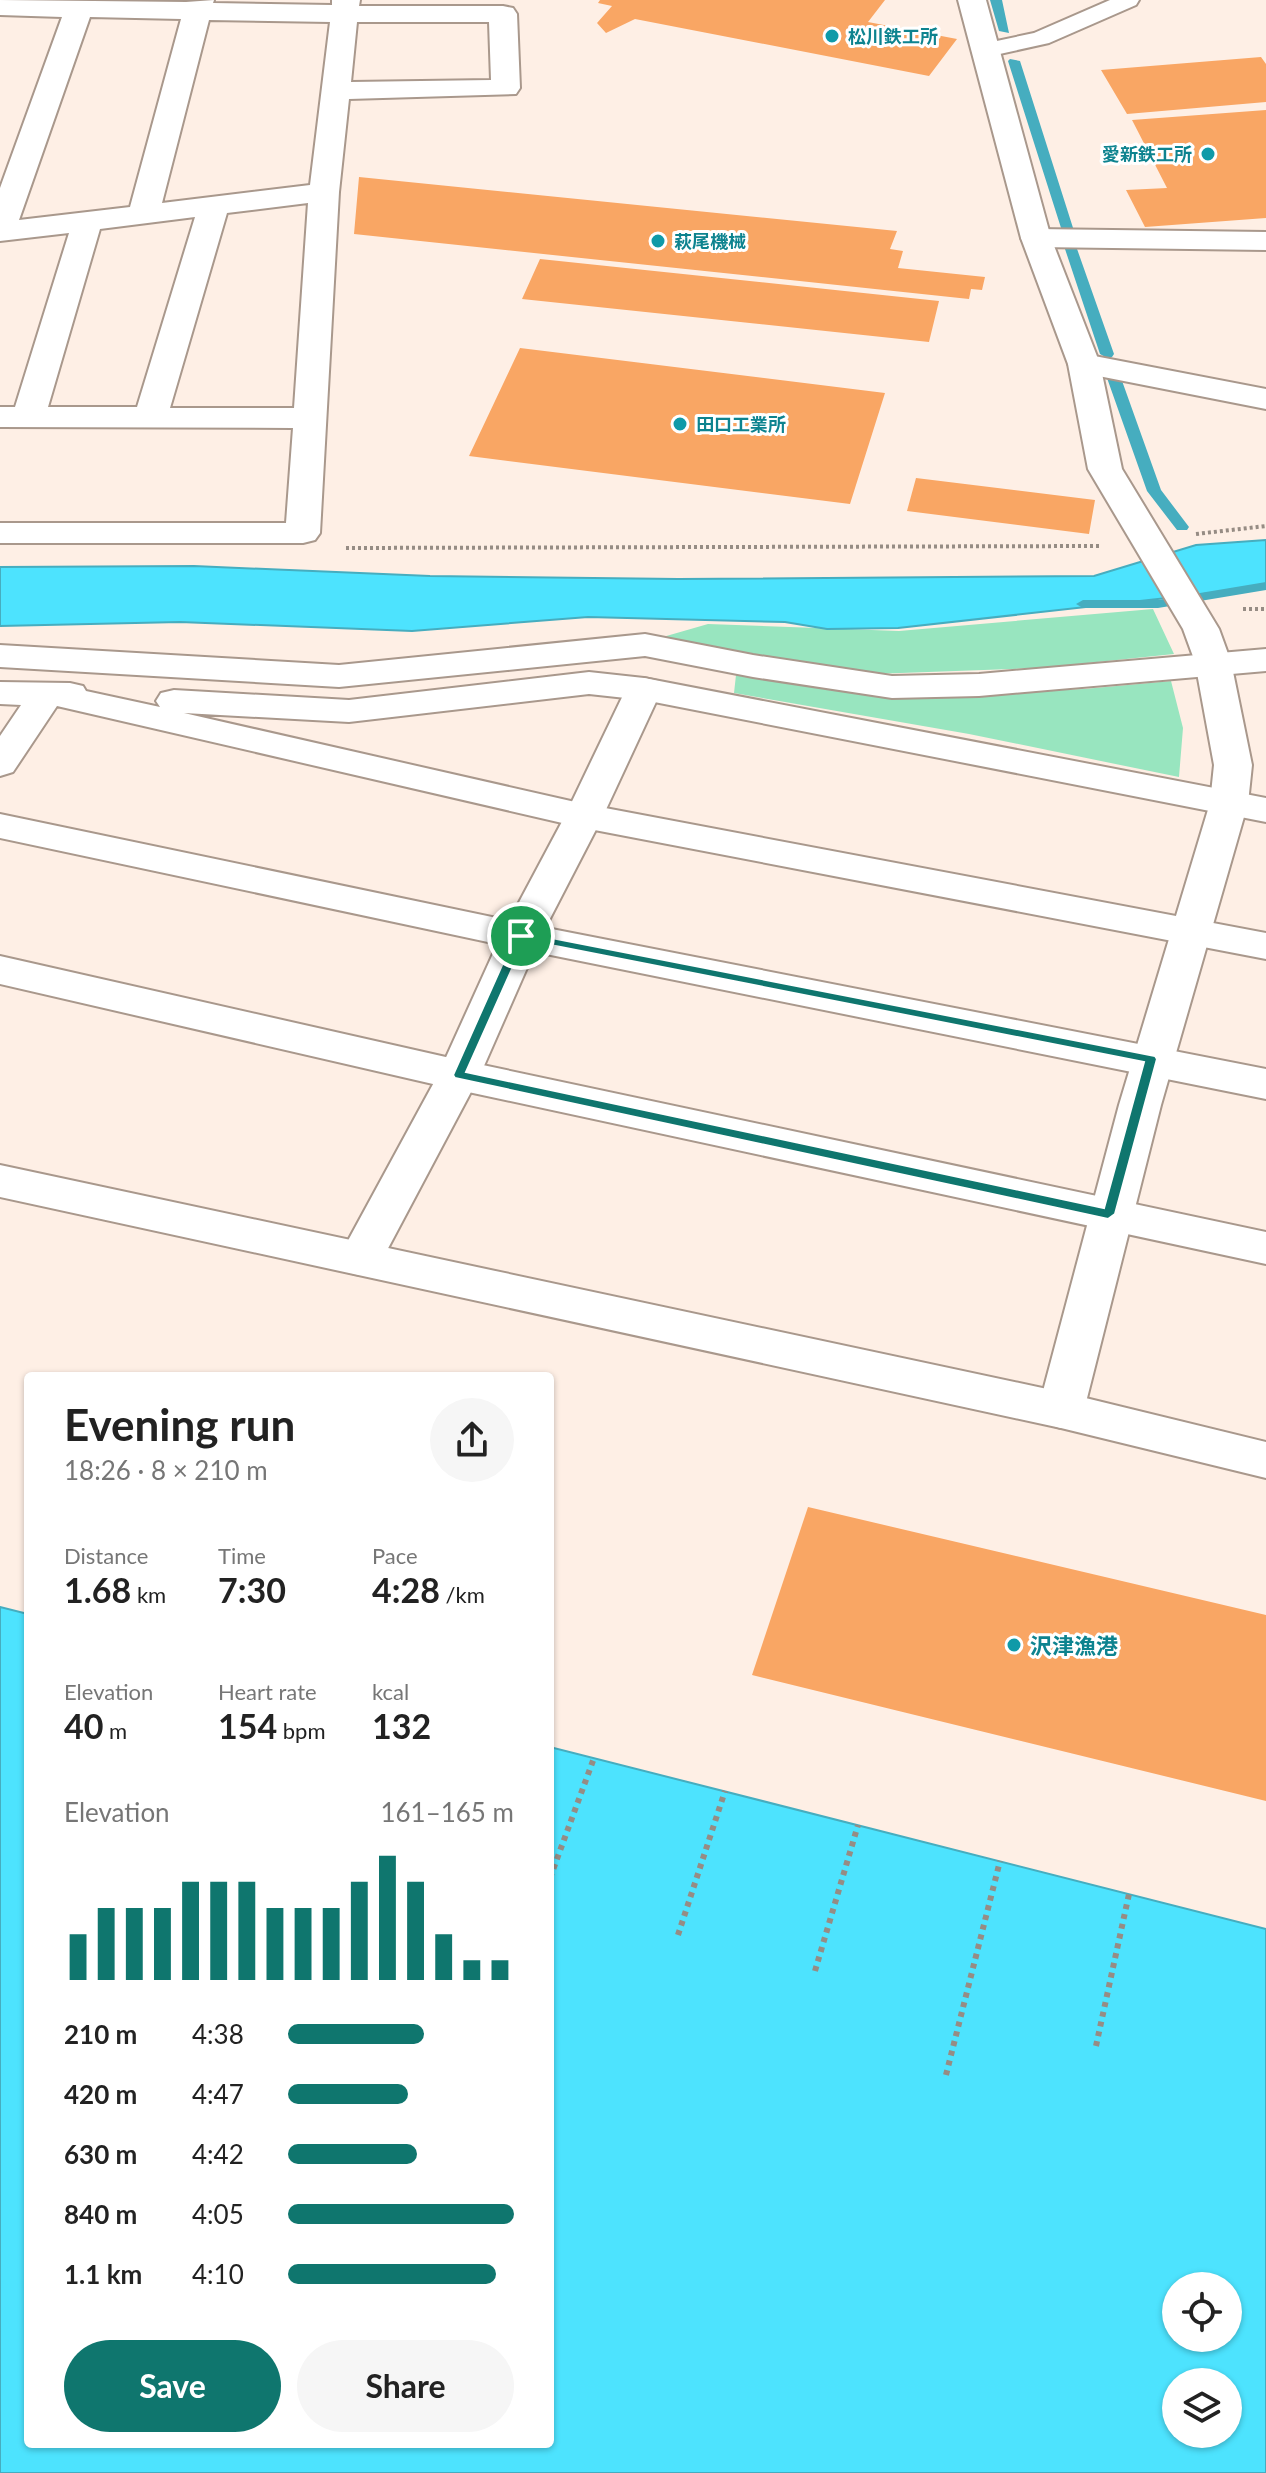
<!DOCTYPE html>
<html lang="en">
<head>
<meta charset="utf-8">
<style>
	:root { --surface:#fff; --page:#f6f6f6; --text:#222; --muted:#767676; --accent:#0f766e }
	body { margin:0; font-family:Lato,"Noto Sans JP",sans-serif; background:var(--page); color:var(--text); height:100vh; display:flex; flex-direction:column; font-size:30px; white-space:nowrap }
	* { box-sizing:border-box; margin:0 }
	p { font-size:26px; color:var(--muted) }
	.icon { flex:none; width:44px; height:44px; fill:none; stroke:currentColor; stroke-width:2; stroke-linecap:round; stroke-linejoin:round }
	.map { position:relative; flex:1; overflow:hidden }
	.details { position:absolute; left:24px; top:1372px; width:530px; height:1076px; display:flex; flex-direction:column; background:var(--surface); border-radius:8px; box-shadow:0 2px 6px #0004 }
	.details>* { flex:none }
	.fabs { position:absolute; left:1162px; top:2272px; display:grid; gap:16px }
	.fabs a { display:grid; place-items:center; width:80px; height:80px; border-radius:50%; background:var(--surface); box-shadow:0 2px 6px #0004; font-size:40px }
	.pin { position:absolute; display:grid; place-items:center; width:68px; height:68px; color:#fff; margin:-34px; border:4px solid #fff; border-radius:50%; box-shadow:0 2px 8px #0007 }
	.round { display:grid; place-items:center; flex:none; width:84px; height:84px; border-radius:42px; background:var(--page) }
	.head { display:flex; align-items:center; justify-content:space-between; height:136px; padding:0 40px }
	h1 { font-size:44px; font-weight:700; line-height:60px }
	.stats { display:grid; grid-template-columns:repeat(3,1fr); gap:12px; height:136px; padding:8px 40px }
	.stats div { display:grid; align-content:center }
	.stats b { font-size:34px; font-weight:700 }
	.stats small { font-size:22px; font-weight:400 }
	.stats p { font-size:22px }
	.chart { height:224px; padding:16px 40px }
	.chart p { display:flex; justify-content:space-between }
	.chart svg { width:100%; height:144px; margin-top:8px; stroke:var(--accent); stroke-width:6 }
	.cta { display:flex; gap:16px; margin-top:auto; padding:16px 40px }
	.cta a { flex:1; height:92px; border-radius:48px; background:var(--accent); color:#fff; font-size:32px; font-weight:700; line-height:92px; text-align:center }
	.cta a+a { background:var(--page); color:var(--text) }
	ul { padding:0 40px; list-style:none; font-size:26px }
	li { display:grid; grid-template-columns:128px 96px 1fr; align-items:center; height:60px }
	li i { height:20px; border-radius:10px; background:var(--accent) }
	.map>svg:first-child { display:block }
	.green { fill:#98e5bf }
	.water { fill:#4de3fe; stroke:#46adbf; stroke-width:2; fill-rule:evenodd }
	.lines { fill:none; stroke-linecap:round; stroke-linejoin:round }
	.stream { fill:#46adbf; fill-rule:evenodd }
	.building { fill:#f9a664 }
	.lane-casing { stroke:#a9988c; stroke-width:4 }
	.street-casing { stroke:#a9988c; stroke-width:4 }
	.secondary-casing { stroke:#a9988c; stroke-width:4 }
	.path-far1 { stroke:#968c84; stroke-width:4; stroke-dasharray:3 3; stroke-linecap:butt }
	.path { stroke:#968c84; stroke-width:6; stroke-dasharray:5 5; stroke-linecap:butt }
	.lane { fill:#fff; fill-rule:evenodd }
	.street { fill:#fff; fill-rule:evenodd }
	.secondary { fill:#fff; fill-rule:evenodd }
	.route { fill:#0f766e; stroke:#fff; stroke-width:2; fill-rule:evenodd }
	.culture-dot { fill:#0f9aa8; stroke:#fff; stroke-width:3 }
	.labels { text-anchor:middle; dominant-baseline:central; stroke-width:6; stroke-linejoin:round; paint-order:stroke }
	.far-culture-label { font-size:18px; font-weight:bold; fill:#0d838f; stroke:#fff; text-anchor:start }
	.culture-label { font-size:22px; font-weight:bold; fill:#0d838f; stroke:#fff; text-anchor:start }
</style>
</head>
<body>
<div class="map">
<svg width="1266" height="2473" viewBox="0 0 1266 2473">
	<rect width="100%" height="100%" fill="#feefe5"/>
	<!-- green -->
	<path class="green" d="M1153 609 1174 654 1040 668 873 674 649 641 708 624 899 631Z
		M736 675 912 696 1084 689 1171 681 1183 728 1179 777 969 734 734 693Z"/>
	<!-- water -->
	<path class="water" d="M1266 540V587L898 628 827 629 785 622 588 617 412 631 180 622 0 626V567L194 566 430 576 678 579 1094 576 1196 545Z
		M0 1607 28 1614V2444H550V1747L1266 1929V2473H0ZM1228 2286V2338H1176V2286ZM1228 2382V2434H1176V2382Z"/>
	<g class="lines">
		<!-- stream -->
		<path class="stream" d="M990 0H1002L1009 33 999 31Z
			M1010 59 1020 61 1074 231 1072 234 1062 231 1008 61Z
			M1070 242 1076 246 1114 354 1112 357 1107 358 1100 354 1064 246Z
			M1114 374 1121 378 1161 490 1189 527 1187 530H1177L1147 491 1107 378Z
			M1266 582V590L1158 608H1083L1076 604 1083 600H1158Z"/>
	</g>
	<!-- building -->
	<path class="building" d="M600 0H885L868 22 957 39 929 76 635 19 606 33 597 23 612 6 598 3Z
		M1261 57 1266 64V102L1127 114 1101 70Z
		M1266 110V218L1145 227 1126 190 1167 188 1132 120Z
		M359 177 897 231 890 249 903 251 898 268 985 277 982 290 971 289 969 299 354 234Z
		M540 259 939 301 929 342 522 299Z
		M520 348 885 393 850 504 469 456Z
		M916 478 1095 500 1089 534 907 511Z
		M808 1507 1266 1615V1801L752 1675Z"/>
	<g class="lines">
		<defs>
			<path id="lane" d="M1110 0H1139L1136 5 1049 43 986 57 975 50 978 45 1034 33Z"/>
			<path id="street" d="M0 0 186 2 214 0 213 3 332 5V0H360L359 6H503L513 8 517 14 520 88 516 94 349 99 339 192 320 533 315 540 303 543H0V523H286L293 428 0 427V407H15L69 233 0 241V188L62 17 0 15ZM90 17 181 19 130 207 19 220ZM209 20 330 22 310 185 162 203ZM357 22H489L491 80 351 82ZM308 203 294 408H170L227 213ZM195 217 137 407H48L100 229Z
				M1036 229 1266 232V250L1036 247 1025 245 1021 238 1025 231Z
				M1084 354 1266 389V409L1073 371 1068 364 1073 357Z
				M645 634 753 655 892 676 979 674 1266 649V671L979 696 892 698 753 677 645 656 339 687 0 667V645L339 665Z
				M589 672 644 678 1266 798V822L644 700 589 694 349 722 184 713 584 804 1266 933V959L584 828 57 706 13 772 0 776V736L21 705 0 704V682L70 683 83 686 86 691 160 707 156 701 161 693 174 690 349 700Z
				M0 814 521 923 1266 1069V1099L521 949 0 838Z
				M0 956 459 1060 1266 1232V1264L459 1090 0 984Z
				M0 1165 1061 1392 1266 1442V1478L1061 1428 0 1197Z"/>
			<path id="secondary" d="M958 0H986L1051 238 1100 364 1122 469 1219 629 1231 662 1252 765 1248 803 1161 1105 1084 1410 1077 1423 1061 1428 1045 1423 1038 1410 1119 1105 1210 803 1214 765 1195 662 1183 629 1088 469 1068 364 1021 238Z
				M644 678 657 681 662 689 603 816 541 936 480 1075 376 1271 360 1275 344 1271 338 1259 438 1075 501 936 565 816 626 689 631 681Z"/>
		</defs>
		<!-- lane casing -->
		<use href="#lane" class="lane-casing"/>
		<!-- street casing -->
		<use href="#street" class="street-casing"/>
		<!-- secondary casing -->
		<use href="#secondary" class="secondary-casing"/>
		<!-- path-far1 -->
		<path class="path-far1" d="M1196 534 1266 526
			M346 548 1099 546
			M1243 609H1266"/>
		<!-- path -->
		<path class="path" d="M550 1878 594 1758
			M678 1935 725 1791
			M815 1971 858 1825
			M1096 2046 1129 1894
			M946 2075 1000 1861"/>
		<!-- lane -->
		<use href="#lane" class="lane"/>
		<!-- street -->
		<use href="#street" class="street"/>
		<!-- secondary -->
		<use href="#secondary" class="secondary"/>
	</g>
	<!-- route -->
	<path class="route" d="M521 932 1155 1056 1157 1059 1115 1214 1108 1219 455 1078 453 1075 515 936ZM525 940 1144 1062 1104 1208 466 1072Z"/>
	<!-- markers -->
	<g class="culture-dot">
		<circle cx="832" cy="36" r="8"/>
		<circle cx="1208" cy="154" r="8"/>
		<circle cx="658" cy="241" r="8"/>
		<circle cx="680" cy="424" r="8"/>
		<circle cx="1014" cy="1645" r="8"/>
	</g>
	<g class="labels">
		<!-- far-culture labels -->
		<g class="far-culture-label">
			<text x="848" y="36">松川鉄工所</text>
			<text x="1192" y="154" text-anchor="end">愛新鉄工所</text>
			<text x="674" y="241">萩尾機械</text>
			<text x="696" y="424">田口工業所</text>
		</g>
		<!-- culture labels -->
		<g class="culture-label">
			<text x="1030" y="1645">沢津漁港</text>
		</g>
	</g>
</svg>
<div class="fabs">
<a><svg class="icon" aria-label="locate" viewBox="0 0 24 24"><circle cx="12" cy="12" r="6"/><path d="M12 2v4M12 18v4M2 12h4M18 12h4"/></svg></a>
<a><svg class="icon" aria-label="layers" viewBox="0 0 24 24"><path d="M12 4l9 5-9 5-9-5zM3 14l9 5 9-5"/></svg></a>
</div>
<div class="pin" style="left:521px;top:936px;background:#1e9e55"><svg class="icon" aria-label="arrive" viewBox="0 0 24 24"><path d="M6 21V4h12l-3 4 3 4H6"/></svg></div>
<section class="details">
<div class="head"><div><h1>Evening run</h1><p>18:26 · 8 × 210 m</p></div><a class="round"><svg class="icon" aria-label="share" viewBox="0 0 24 24"><path d="M12 15V3M7 8l5-5 5 5M5 13v7h14v-7"/></svg></a></div>
<div class="stats">
<div><p>Distance</p><b>1.68<small> km</small></b></div>
<div><p>Time</p><b>7:30</b></div>
<div><p>Pace</p><b>4:28<small> /km</small></b></div>
</div>
<div class="stats">
<div><p>Elevation</p><b>40<small> m</small></b></div>
<div><p>Heart rate</p><b>154<small> bpm</small></b></div>
<div><p>kcal</p><b>132</b></div>
</div>
<div class="chart"><p><span>Elevation</span>161–165 m</p>
<svg viewBox="0 0 160 44" preserveAspectRatio="none"><path d="M5 44V30M15 44V22M25 44V22M35 44V22M45 44V14M55 44V14M65 44V14M75 44V22M85 44V22M95 44V22M105 44V14M115 44V6M125 44V14M135 44V30M145 44V38M155 44V38"/></svg>
</div>
<ul>
<li><b>210 m</b>4:38<i style="width:60%"></i></li>
<li><b>420 m</b>4:47<i style="width:53%"></i></li>
<li><b>630 m</b>4:42<i style="width:57%"></i></li>
<li><b>840 m</b>4:05<i style="width:100%"></i></li>
<li><b>1.1 km</b>4:10<i style="width:92%"></i></li>
</ul>
<div class="cta"><a>Save</a><a>Share</a></div>
</section>
</div>
</body>
</html>
